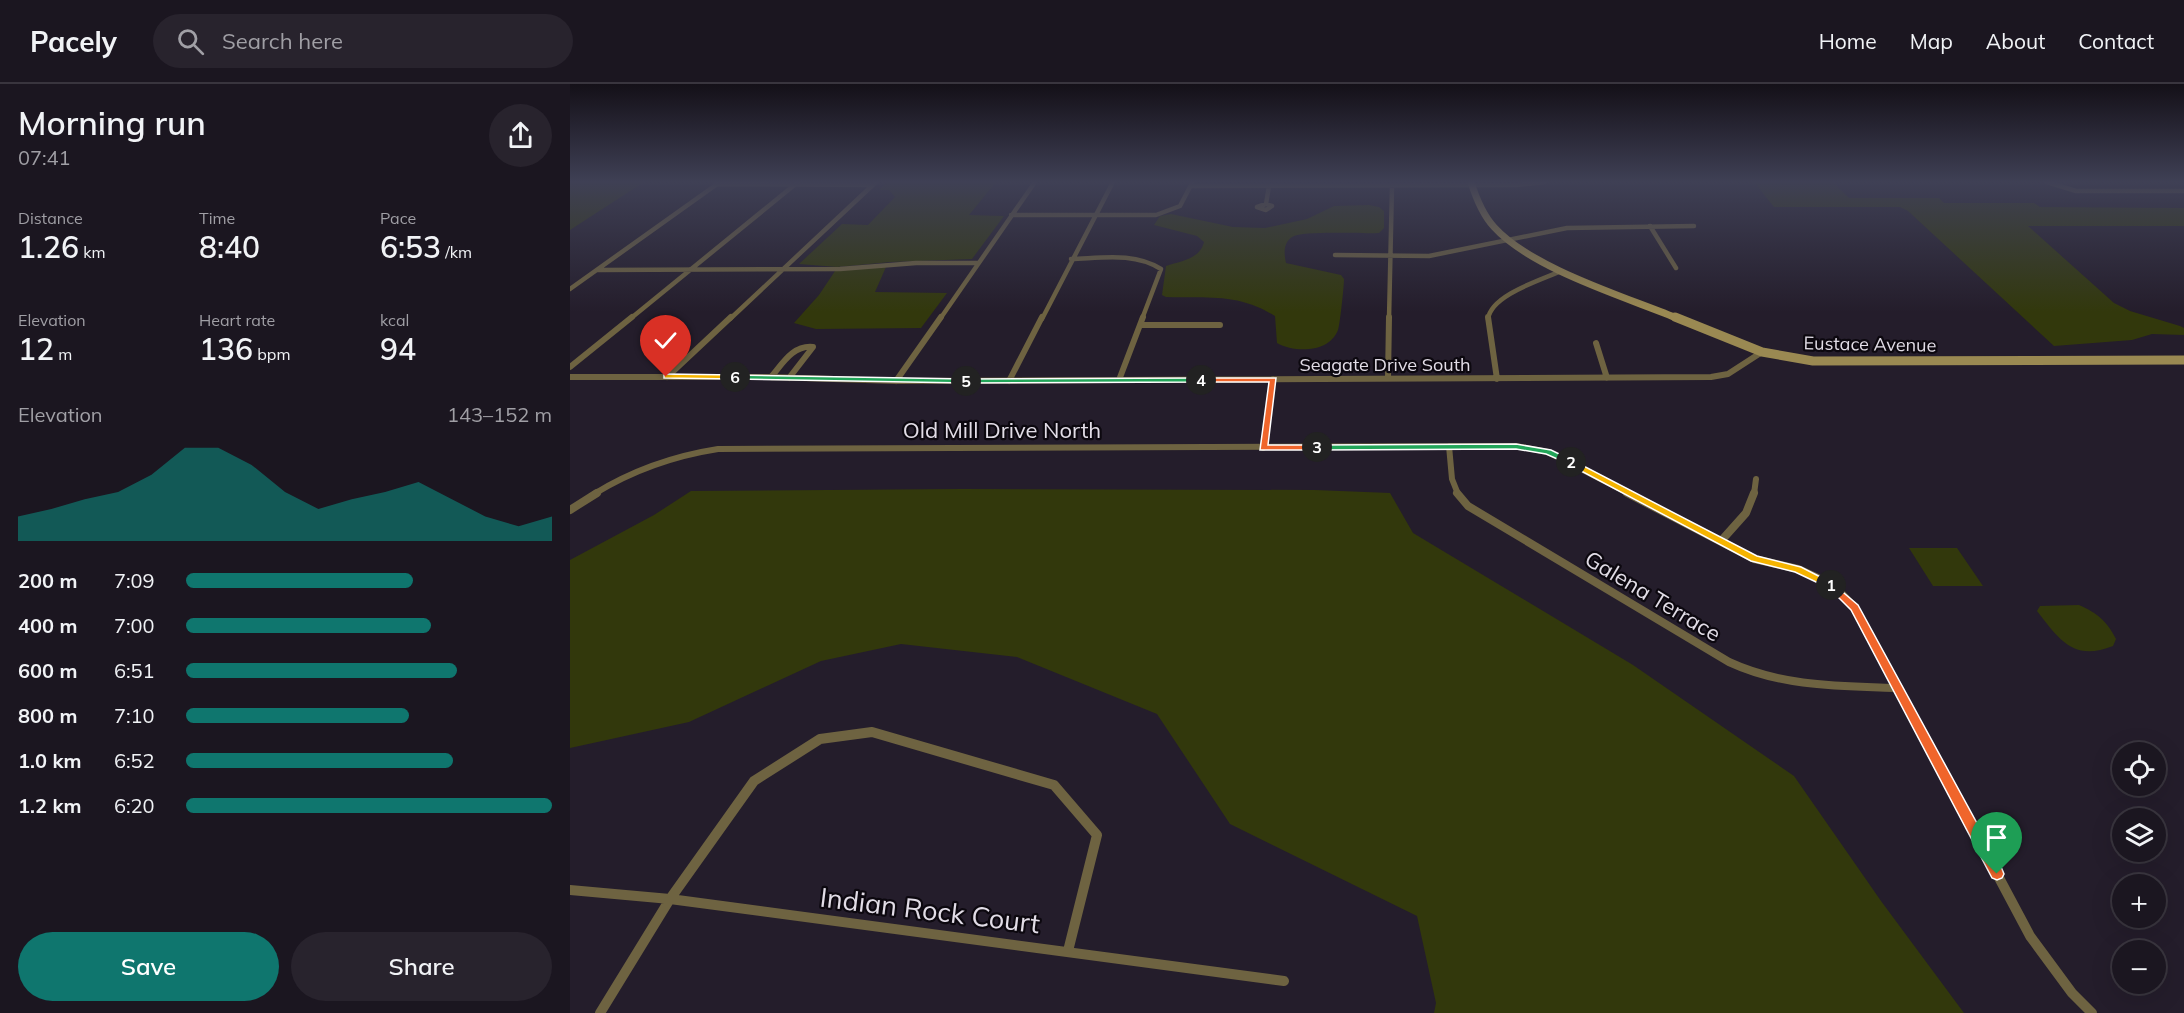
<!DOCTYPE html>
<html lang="en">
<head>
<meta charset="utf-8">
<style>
	:root { --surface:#1b1620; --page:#28232d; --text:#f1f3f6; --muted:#a09fa5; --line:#39353e; --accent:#0f766e }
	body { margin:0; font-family:Mulish,sans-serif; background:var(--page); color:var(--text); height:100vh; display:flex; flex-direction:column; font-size:22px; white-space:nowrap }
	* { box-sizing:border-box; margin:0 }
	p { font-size:20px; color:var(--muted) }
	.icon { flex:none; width:33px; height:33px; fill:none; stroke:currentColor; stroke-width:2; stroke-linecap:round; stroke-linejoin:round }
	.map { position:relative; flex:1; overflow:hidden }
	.sheet { display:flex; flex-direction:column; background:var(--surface); width:570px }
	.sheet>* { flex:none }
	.buttons { position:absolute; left:1542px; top:658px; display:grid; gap:12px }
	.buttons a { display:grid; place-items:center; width:54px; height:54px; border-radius:50%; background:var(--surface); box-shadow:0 6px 24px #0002,0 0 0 2px var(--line); font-size:30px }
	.pin { position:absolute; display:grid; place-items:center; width:51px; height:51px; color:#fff; margin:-62px -26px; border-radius:50% 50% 50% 0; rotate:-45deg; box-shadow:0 0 6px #0007 }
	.pin .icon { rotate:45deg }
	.km { position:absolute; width:30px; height:30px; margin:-15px; border-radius:50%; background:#222; color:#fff; font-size:16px; line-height:30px; text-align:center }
	.round { display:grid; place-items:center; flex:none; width:63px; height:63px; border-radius:32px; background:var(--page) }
	.summary { display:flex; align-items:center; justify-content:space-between; height:102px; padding:0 18px }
	h1 { font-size:33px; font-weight:600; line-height:45px }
	.figures { display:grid; grid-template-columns:repeat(3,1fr); gap:9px; height:102px; padding:6px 18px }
	.figures div { display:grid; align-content:center }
	.figures b { font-size:30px; font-weight:600 }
	.figures small { font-size:16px; font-weight:400 }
	.figures p { font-size:16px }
	.chart { height:168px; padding:12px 18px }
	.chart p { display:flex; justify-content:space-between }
	.chart svg { width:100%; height:108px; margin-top:6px; fill:var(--accent); opacity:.7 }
	.primary-button { display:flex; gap:12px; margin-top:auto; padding:12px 18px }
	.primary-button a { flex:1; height:69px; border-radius:36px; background:var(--accent); color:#fff; font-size:24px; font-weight:600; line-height:69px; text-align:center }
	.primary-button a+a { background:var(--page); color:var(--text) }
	ul { padding:0 18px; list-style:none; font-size:20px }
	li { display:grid; grid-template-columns:96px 72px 1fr; align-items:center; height:45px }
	li i { height:15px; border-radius:8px; background:var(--accent) }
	header { display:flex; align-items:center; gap:36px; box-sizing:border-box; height:84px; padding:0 30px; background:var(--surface); border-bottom:2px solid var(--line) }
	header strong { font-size:28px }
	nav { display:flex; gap:33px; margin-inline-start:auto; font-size:21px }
	.search { width:420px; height:54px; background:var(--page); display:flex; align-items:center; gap:15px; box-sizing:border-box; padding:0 21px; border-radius:33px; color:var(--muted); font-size:22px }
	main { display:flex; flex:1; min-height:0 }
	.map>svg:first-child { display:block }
	.green { fill:#32380c }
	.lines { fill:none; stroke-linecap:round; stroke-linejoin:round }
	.street-far3 { stroke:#6e6341; stroke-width:4.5 }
	.street-far2 { stroke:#6e6341; stroke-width:6 }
	.street-far1 { stroke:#6e6341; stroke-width:8 }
	.street { stroke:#6e6341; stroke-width:10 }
	.secondary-far1 { stroke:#9a8952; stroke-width:7 }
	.secondary { stroke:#9a8952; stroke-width:9 }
	.split-1 { fill:#f0652b; stroke:#fff; stroke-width:1.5 }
	.split-2 { fill:#f5b400; stroke:#fff; stroke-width:1.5 }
	.split-3 { fill:#22a559; stroke:#fff; stroke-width:1.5 }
	.split-4 { fill:#f0652b; stroke:#fff; stroke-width:1.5 }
	.split-5 { fill:#22a559; stroke:#fff; stroke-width:1.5 }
	.split-6 { fill:#22a559; stroke:#fff; stroke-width:1.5 }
	.split-7 { fill:#f5b400; stroke:#fff; stroke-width:1.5 }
	.labels { text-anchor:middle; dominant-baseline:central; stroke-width:4.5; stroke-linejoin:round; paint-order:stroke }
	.far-street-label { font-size:18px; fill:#e2dde7; stroke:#0c080f }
	.street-label { font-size:22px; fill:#e2dde7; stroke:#0c080f }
	.near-street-label { font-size:27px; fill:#e2dde7; stroke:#0c080f }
</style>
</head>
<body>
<header>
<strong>Pacely</strong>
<div class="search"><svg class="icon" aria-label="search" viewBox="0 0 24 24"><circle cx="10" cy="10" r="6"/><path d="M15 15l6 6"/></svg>Search here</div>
<nav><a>Home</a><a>Map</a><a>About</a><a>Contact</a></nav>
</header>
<main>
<section class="sheet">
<div class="summary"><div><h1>Morning run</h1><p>07:41</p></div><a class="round"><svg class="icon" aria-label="share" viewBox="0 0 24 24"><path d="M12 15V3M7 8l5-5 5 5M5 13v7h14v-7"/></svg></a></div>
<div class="figures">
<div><p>Distance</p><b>1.26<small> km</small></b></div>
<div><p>Time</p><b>8:40</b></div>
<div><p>Pace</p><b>6:53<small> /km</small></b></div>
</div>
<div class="figures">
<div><p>Elevation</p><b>12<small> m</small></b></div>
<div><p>Heart rate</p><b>136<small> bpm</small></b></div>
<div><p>kcal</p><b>94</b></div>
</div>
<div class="chart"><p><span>Elevation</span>143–152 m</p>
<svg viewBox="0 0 160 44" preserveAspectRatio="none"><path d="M0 44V34L10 31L20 27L30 24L40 17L50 6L60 6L70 13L80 24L90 31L100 27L110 24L120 20L130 27L140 34L150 38L160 34V44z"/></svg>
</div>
<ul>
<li><b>200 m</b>7:09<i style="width:62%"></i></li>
<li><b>400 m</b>7:00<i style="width:67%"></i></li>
<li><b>600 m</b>6:51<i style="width:74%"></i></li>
<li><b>800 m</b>7:10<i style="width:61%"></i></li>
<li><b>1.0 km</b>6:52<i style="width:73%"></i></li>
<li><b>1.2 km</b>6:20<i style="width:100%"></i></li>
</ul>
<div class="primary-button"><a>Save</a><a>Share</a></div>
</section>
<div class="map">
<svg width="1614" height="929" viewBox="0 0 1614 929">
	<rect width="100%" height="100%" fill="#241d2b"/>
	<!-- green -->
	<path class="green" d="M0 98H74L0 146Z
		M318 98H426L399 131 434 132 402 175 320 178 267 183 229 180 272 140 298 141 325 113 319 106H309Z
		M1184 98H1263L1279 114H1369L1374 119H1464L1470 123 1614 124V142H1458L1544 219 1560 227 1610 242 1614 244V251L1582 250 1562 256 1484 262 1338 127 1330 123H1204Z
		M799 121 809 123 814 127V144L809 149C792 150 734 146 722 153 713 159 714 170 716 179L771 191 774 195C774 202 770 241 768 246 759 269 725 269 707 259L705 232C669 209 637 214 596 213L592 211 596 182C611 177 630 175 634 158L627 152 584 141 590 132 601 130 663 143 695 144 737 135 764 122Z
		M316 183 305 208 377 209 351 244 246 245 224 239 249 211 265 187Z
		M393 405 745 406 820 409 843 449 1063 581 1224 692 1311 817 1394 929H864L866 919 847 832 660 740 587 630 447 573 331 560 251 577 119 638 0 664V476L84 431 121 407Z
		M1339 464H1387L1413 502H1363Z
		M1509 521C1527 529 1537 537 1546 555L1543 562C1503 578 1489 555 1467 527L1470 522Z"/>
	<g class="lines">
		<!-- street-far3 -->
		<path class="street-far3" d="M1477 98 1506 107H1614
			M145 100 302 101
			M621 102 947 101 975 98
			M696 120 702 122 696 126 687 123Z
			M696 120 699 102
			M441 131H586L610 122 622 99
			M1080 142 1106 184
			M765 171 859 172 997 144 1124 142
			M501 175C532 174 564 168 591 185L572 235
			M27 186 270 185 346 179H408
			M0 205 150 98
			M60 235 228 98
			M160 235 306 98
			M370 235 465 98
			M472 235 543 98
			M819 235 822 102
			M918 235C921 211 971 196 991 187"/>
		<!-- street-far2 -->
		<path class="street-far2" d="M918 233 927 295
			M570 241H650
			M1026 259 1037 294
			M0 283 62 233
			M0 293H201L326 297 1141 293 1158 290 1192 268
			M97 293 161 233
			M201 293C213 279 223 261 243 263L219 294
			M818 294 819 233
			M549 296 573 233
			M326 297 371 233
			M439 297 472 233
			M879 362 882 395 888 410
			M693 364 703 295
			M24 410C63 386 103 372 148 365L879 362H946L978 368 1060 410
			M1184 410 1186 395"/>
		<!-- street-far1 -->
		<path class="street-far1" d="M887 409 898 422 1159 578C1213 603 1269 602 1327 604
			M1057 409 1184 475 1228 485 1252 496 1270 508 1285 524 1345 637
			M0 426 27 409
			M1151 457 1176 429 1184 409"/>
		<!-- street -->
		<path class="street" d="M1345 636 1460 852 1502 909 1522 929
			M0 806 100 815 714 897
			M30 929 100 815 184 697 250 655 302 648 484 701 527 751 498 867"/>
		<!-- secondary-far1 -->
		<path class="secondary-far1" d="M901 98C906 114 912 130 924 143 962 185 1056 213 1109 235"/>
		<!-- secondary -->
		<path class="secondary" d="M1105 233 1192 268 1243 277 1614 276"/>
	</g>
	<!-- sky -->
	<linearGradient id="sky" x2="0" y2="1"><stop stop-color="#141018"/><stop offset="0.43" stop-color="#3f4055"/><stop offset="1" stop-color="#3f4055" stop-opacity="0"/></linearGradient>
	<rect width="1614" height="228" fill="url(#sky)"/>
	<!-- split-1 -->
	<path class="split-1" d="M1261 498 1288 521 1432 785 1434 790 1432 794 1427 796 1422 794 1281 526 1256 501Z"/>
	<!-- split-2 -->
	<path class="split-2" d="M998 377H1004L1187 472 1231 483 1266 501 1261 505 1225 488 1181 477 998 380Z"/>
	<!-- split-3 -->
	<path class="split-3" d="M946 360 981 366 1006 378 1001 381 976 370 946 365 747 366 743 363 747 361Z"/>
	<!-- split-4 -->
	<path class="split-4" d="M628 294H706L698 361H747L751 363 747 366H690L699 298H628Z"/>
	<!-- split-5 -->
	<path class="split-5" d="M631 294H634V298L396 299 392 297 396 295Z"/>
	<!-- split-6 -->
	<path class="split-6" d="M162 291 396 295 400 297 396 299 165 295 162 294Z"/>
	<!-- split-7 -->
	<path class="split-7" d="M96 290 165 291 169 293 165 295 94 294V291Z"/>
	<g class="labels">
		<!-- far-street labels -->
		<g class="far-street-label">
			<text transform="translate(1300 260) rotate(1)">Eustace Avenue</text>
			<text x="815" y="280">Seagate Drive South</text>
		</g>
		<!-- street labels -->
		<g class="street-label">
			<text x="432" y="346">Old Mill Drive North</text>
			<text transform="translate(1083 512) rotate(31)">Galena Terrace</text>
		</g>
		<!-- near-street labels -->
		<g class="near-street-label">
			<text transform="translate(360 826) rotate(7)">Indian Rock Court</text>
		</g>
	</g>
</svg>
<div class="buttons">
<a><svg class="icon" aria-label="locate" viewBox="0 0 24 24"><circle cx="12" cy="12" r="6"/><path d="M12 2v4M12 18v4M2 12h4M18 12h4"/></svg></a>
<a><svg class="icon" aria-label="layers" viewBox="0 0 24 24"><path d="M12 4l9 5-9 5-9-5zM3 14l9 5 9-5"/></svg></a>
<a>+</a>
<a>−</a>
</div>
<div class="pin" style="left:1427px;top:790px;background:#1e9e55"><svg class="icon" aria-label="arrive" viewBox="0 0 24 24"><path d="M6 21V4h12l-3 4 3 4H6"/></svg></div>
<div class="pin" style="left:96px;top:293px;background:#d93025"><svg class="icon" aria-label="check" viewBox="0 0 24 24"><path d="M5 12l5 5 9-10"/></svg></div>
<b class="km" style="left:1261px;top:501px">1</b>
<b class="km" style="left:1001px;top:378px">2</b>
<b class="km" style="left:747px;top:363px">3</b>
<b class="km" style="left:631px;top:296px">4</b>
<b class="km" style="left:396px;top:297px">5</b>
<b class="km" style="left:165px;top:293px">6</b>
</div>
</main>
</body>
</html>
